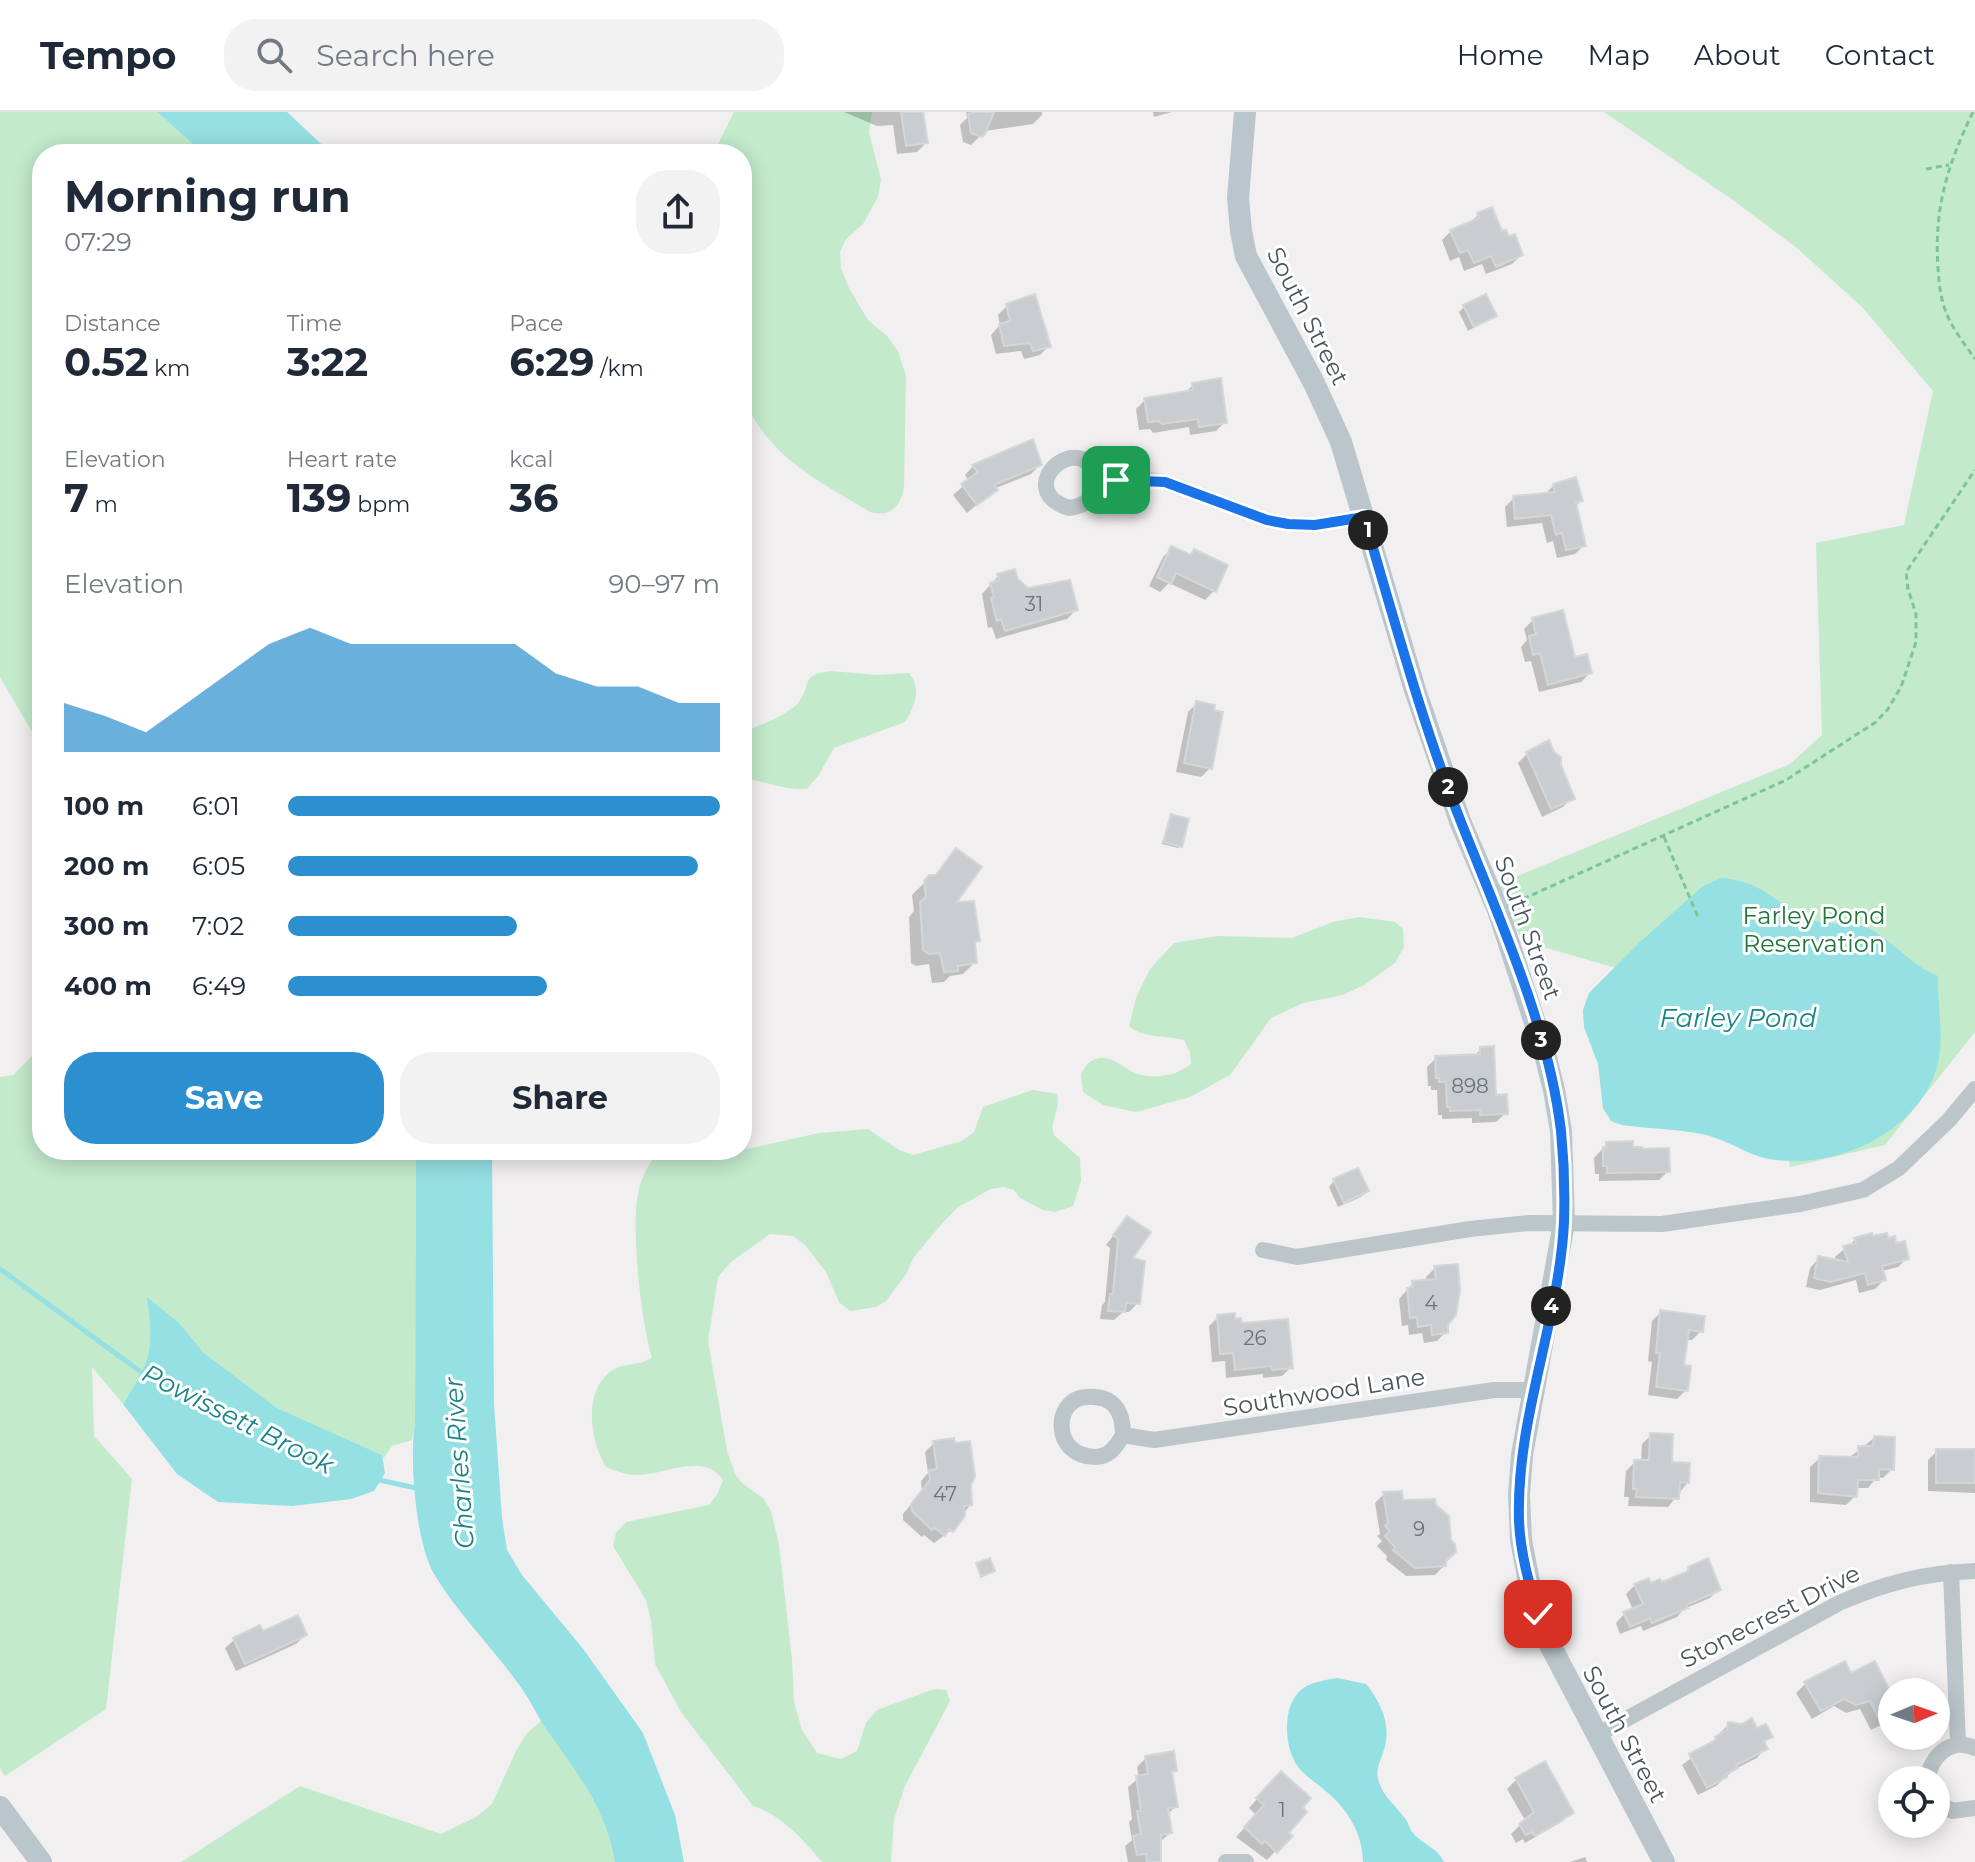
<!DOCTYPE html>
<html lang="en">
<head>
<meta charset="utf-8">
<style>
	:root { --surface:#fff; --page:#f2f2f3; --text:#1f2937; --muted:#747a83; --line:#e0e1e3; --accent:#2c8fcf }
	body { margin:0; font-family:Montserrat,sans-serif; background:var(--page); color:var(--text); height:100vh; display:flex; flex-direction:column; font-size:30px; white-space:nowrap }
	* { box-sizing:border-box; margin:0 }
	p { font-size:26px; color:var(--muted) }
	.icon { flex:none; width:44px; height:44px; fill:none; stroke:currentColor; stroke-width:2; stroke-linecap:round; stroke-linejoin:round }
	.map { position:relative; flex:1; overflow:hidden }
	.side { position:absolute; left:32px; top:32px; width:720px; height:1016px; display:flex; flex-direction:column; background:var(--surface); border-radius:32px; box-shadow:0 4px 20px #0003 }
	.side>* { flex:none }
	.needle { width:52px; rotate:88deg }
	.fabs { position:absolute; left:1878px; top:1566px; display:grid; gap:16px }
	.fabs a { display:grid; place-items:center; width:72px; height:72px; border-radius:50%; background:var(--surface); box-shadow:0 4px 20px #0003; font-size:40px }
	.pin { position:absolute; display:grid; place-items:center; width:68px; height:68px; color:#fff; margin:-34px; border-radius:16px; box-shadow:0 4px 12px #0006 }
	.km { position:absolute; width:40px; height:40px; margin:-20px; border-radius:50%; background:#222; color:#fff; font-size:22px; line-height:40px; text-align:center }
	.round { display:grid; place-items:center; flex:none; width:84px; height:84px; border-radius:32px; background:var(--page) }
	.summary { display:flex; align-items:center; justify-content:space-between; height:136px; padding:0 32px }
	h1 { font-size:44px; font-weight:700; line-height:60px }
	.figures { display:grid; grid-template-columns:repeat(3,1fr); gap:12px; height:136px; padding:8px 32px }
	.figures div { display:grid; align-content:center }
	.figures b { font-size:40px; font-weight:700 }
	.figures small { font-size:22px; font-weight:400 }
	.figures p { font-size:22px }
	.chart { height:224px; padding:16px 32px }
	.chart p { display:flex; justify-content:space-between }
	.chart svg { width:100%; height:144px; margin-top:8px; fill:var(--accent); opacity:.7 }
	.cta { display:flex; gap:16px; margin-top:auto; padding:16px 32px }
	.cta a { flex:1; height:92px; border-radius:32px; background:var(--accent); color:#fff; font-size:32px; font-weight:700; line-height:92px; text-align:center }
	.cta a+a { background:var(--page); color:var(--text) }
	ul { padding:0 32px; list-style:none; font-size:26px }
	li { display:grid; grid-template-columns:128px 96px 1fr; align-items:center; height:60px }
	li i { height:20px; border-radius:10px; background:var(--accent) }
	header { display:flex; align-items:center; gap:48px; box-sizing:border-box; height:112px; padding:0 40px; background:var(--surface); border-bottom:2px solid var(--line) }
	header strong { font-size:38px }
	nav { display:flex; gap:44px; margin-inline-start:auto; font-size:28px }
	.search { width:560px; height:72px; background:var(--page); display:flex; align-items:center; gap:20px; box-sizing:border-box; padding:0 28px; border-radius:32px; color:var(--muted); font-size:30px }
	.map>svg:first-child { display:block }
	.green { fill:#c2eacb }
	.water { fill:#94e0e3 }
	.shadow { fill:#0003 }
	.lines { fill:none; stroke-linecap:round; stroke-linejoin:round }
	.stream { stroke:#94e0e3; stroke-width:5 }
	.building { fill:#c9cdd0; stroke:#d4d7da; stroke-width:2 }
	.path { stroke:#7ec596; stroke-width:3; stroke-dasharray:6 4; stroke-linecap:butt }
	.street { stroke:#bcc6ca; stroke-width:16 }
	.secondary { stroke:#bac6cc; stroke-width:22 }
	.route-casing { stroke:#fff; stroke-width:16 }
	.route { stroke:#1a73e8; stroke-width:10 }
	.labels { text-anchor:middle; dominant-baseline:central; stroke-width:6; stroke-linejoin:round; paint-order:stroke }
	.number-label { font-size:20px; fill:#697378 }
	.street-label { font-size:24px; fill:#49555b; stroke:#fff }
	.park-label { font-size:24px; fill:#21753c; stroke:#fff }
	.water-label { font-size:26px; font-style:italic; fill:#1a8386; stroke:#fff }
</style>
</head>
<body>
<header>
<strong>Tempo</strong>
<div class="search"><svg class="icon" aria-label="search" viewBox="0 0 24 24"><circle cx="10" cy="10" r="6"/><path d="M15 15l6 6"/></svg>Search here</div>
<nav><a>Home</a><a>Map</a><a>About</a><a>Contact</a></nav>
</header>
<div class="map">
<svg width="1975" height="1750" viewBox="0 0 1975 1750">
	<rect width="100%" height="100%" fill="#f1eff0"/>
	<!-- green -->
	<path class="green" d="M0 0H157L204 42H42V647L35 625 0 565Z
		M734 0H872L869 21 881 67 878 85 863 112 846 127 840 140 841 156 849 176 868 208 887 224 898 239 906 264 904 376C900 394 891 406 870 400 819 369 760 341 742 278V42H713Z
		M1604 0H1975V920L1885 1033 1790 1055 1786 1025 1637 862 1522 829 1498 772 1790 652 1822 623 1816 431 1904 413 1933 279 1863 196 1797 136 1733 88Z
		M831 559 877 563 909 561C922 578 915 593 905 610L834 636 818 664 807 677C785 679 764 669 742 665V619C756 616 789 602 798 591 813 572 799 563 831 559Z
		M1359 805 1395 810 1403 817 1404 835 1395 851 1364 873 1343 883 1303 891 1271 906 1230 963 1190 985 1136 1000 1103 993 1083 980 1081 962C1085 955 1090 947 1099 946 1112 944 1124 956 1135 961 1153 968 1177 964 1191 952L1190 940 1184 928C1165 923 1144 927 1129 914L1136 886 1150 857 1174 831 1218 824 1292 826 1333 810Z
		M42 934V1038H416L415 1312 412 1328 392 1334 383 1347 382 1343 277 1296 204 1241 179 1211 152 1225 145 1258 123 1292 92 1255 94 1324 132 1367 106 1597 5 1664 0 1656V965L13 963Z
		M1033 978 1057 982C1061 998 1049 1008 1054 1023L1080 1046 1081 1069 1073 1094 1055 1100 1043 1098 1020 1086 1014 1078 1004 1075 991 1077 958 1095 938 1116 914 1145 906 1162 886 1189 876 1195 850 1199 839 1190 826 1160 805 1133 793 1124 770 1122 731 1150 718 1165 708 1229 727 1339 736 1364 743 1372 763 1386 771 1399 779 1433 792 1547 794 1590 802 1618 817 1641 841 1647 857 1639 866 1611 877 1598 934 1577 946 1578 950 1589 905 1674 894 1707 891 1750H822C804 1729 781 1702 753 1694L681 1600 655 1552 651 1508 646 1488 613 1434 616 1421 626 1410 709 1393 718 1381 723 1368C705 1339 664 1363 637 1363 626 1363 616 1359 606 1355 590 1328 583 1281 610 1260 622 1250 640 1255 652 1245 641 1211 630 1111 639 1077 643 1062 650 1050 659 1038L733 1040 819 1021 868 1017 899 1038 913 1043 962 1029 974 1020 983 995Z
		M541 1609 556 1630 561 1625 627 1750H181L300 1674 441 1722 476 1705 492 1692 516 1639 527 1621Z"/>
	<!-- water -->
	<path class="water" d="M157 0H287L332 42H204Z
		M1722 766C1766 770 1775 793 1811 808 1828 814 1857 809 1872 818 1895 831 1912 854 1938 864 1937 894 1945 926 1937 955 1918 1020 1839 1056 1775 1048 1751 1045 1735 1032 1713 1025 1687 1017 1650 1017 1622 1013L1611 1009 1603 996 1598 952 1584 915 1583 898 1589 881 1640 830 1703 774Z
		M416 1038H492L494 1292 502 1406 507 1438 522 1463 584 1538 643 1621 675 1703 684 1750H615C608 1700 577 1660 549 1621 538 1606 531 1589 520 1574 493 1536 458 1502 434 1462 416 1431 409 1348 415 1312Z
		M147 1185 179 1211 204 1241 277 1296 382 1343 385 1361 374 1379 351 1387 292 1394 218 1390 177 1362 123 1292C152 1247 154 1238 147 1185Z
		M1337 1566 1366 1572C1380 1589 1391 1612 1385 1634 1382 1647 1374 1657 1379 1670 1383 1684 1395 1693 1404 1705 1408 1709 1409 1716 1413 1721 1422 1732 1438 1736 1444 1750H1363C1363 1723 1348 1698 1328 1681 1317 1671 1304 1664 1296 1652 1284 1632 1282 1593 1302 1577 1311 1570 1326 1568 1337 1566Z"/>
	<!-- shadow -->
	<path class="shadow" d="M844 0H921L926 31 917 40 897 42 893 13 877 14Z
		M966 0H1042V3L1033 12 985 19 971 33 963 30 960 13 967 6Z
		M1153 0H1172L1154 5Z
		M1491 98 1501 122 1521 143 1512 152 1486 162 1482 152 1464 159 1459 145 1450 149 1442 128 1451 119 1468 113 1478 103Z
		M1007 194 1049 234 1040 243 1024 247 1021 239 996 242 991 223 1000 213 998 203Z
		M1464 195 1495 203 1468 219 1459 200Z
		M1193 273 1225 310 1216 319 1190 323 1189 315 1153 321 1150 317 1139 318 1136 297 1145 288 1184 282Z
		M1040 353 1031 362 996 376 967 401 953 383 969 369 965 363 973 354Z
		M1554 373 1581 389 1575 395 1584 433 1575 442 1557 446 1553 429 1547 431 1542 411 1507 415 1505 395 1514 386 1544 383Z
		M1172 436 1214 479 1205 488 1169 471 1160 480 1149 474 1163 445Z
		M998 464 1028 478 1076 498 1067 507 996 527 992 515 988 516 982 482Z
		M1533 508 1590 561 1581 570 1539 580 1531 549 1525 550 1521 535 1527 528 1524 517Z
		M1197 591 1210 656 1201 665 1176 660 1188 600Z
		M1527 642 1572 686 1563 695 1542 705 1518 651Z
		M1172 704 1180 734 1178 736 1162 732Z
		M956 738 953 792 977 829 973 833 975 850 963 862 950 864 944 870 932 871 929 852 916 854 911 851 909 805 914 799 912 783 930 765H933Z
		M1481 937 1494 985 1506 1001 1496 1010 1472 1011V1006L1442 1007V1003H1438L1437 978H1431V974H1428L1427 955 1436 946 1473 945Z
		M1607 1032 1632 1037 1668 1059 1659 1068 1599 1069V1062H1595L1594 1046Z
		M1334 1069 1366 1079 1361 1085 1338 1095 1329 1075Z
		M1127 1106 1130 1147 1138 1191 1129 1200H1123L1114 1208 1100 1207 1102 1193 1105 1190 1110 1136 1106 1133Z
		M1855 1128 1887 1129 1907 1146 1898 1155 1882 1159 1884 1168 1875 1177 1859 1181 1856 1168 1820 1178 1806 1175 1810 1156 1819 1146 1837 1150 1835 1145Z
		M1435 1156 1446 1220 1437 1229 1424 1231 1422 1221 1409 1223 1408 1213 1402 1214 1399 1187 1413 1171 1427 1170 1426 1165Z
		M1661 1200 1701 1219 1692 1228H1685L1682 1255 1686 1278 1677 1287 1648 1283 1652 1250 1648 1249 1652 1209Z
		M1218 1205 1240 1214 1291 1255 1282 1264 1263 1266V1262L1226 1266 1225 1249 1212 1250 1209 1214Z
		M1651 1323 1670 1352 1688 1370 1668 1395 1628 1394 1629 1385H1624L1626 1359 1635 1350H1641L1642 1332Z
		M1874 1326 1892 1357 1883 1366 1877 1365 1868 1376H1856L1855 1384 1846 1393 1810 1390V1355L1820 1346 1850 1345Z
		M934 1331 953 1334 969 1373 970 1393 952 1418 934 1431 924 1423 922 1425 903 1408V1402L922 1379 921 1369 928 1361 925 1340Z
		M1937 1339H1975V1381L1928 1379V1348Z
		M1384 1382 1401 1391 1434 1394 1444 1454 1435 1463 1406 1464 1386 1448 1387 1444 1377 1434 1382 1429 1377 1424 1380 1422 1375 1391Z
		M1689 1456 1719 1477 1710 1486 1684 1497 1677 1505 1643 1519 1641 1514 1620 1522 1616 1511 1624 1502 1633 1498 1626 1482 1635 1473H1661L1681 1465Z
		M262 1522 305 1523 296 1532 236 1559 225 1536 234 1528Z
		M1851 1564 1892 1588V1606L1889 1609 1871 1618 1860 1597 1846 1601 1834 1594 1812 1607 1796 1581 1805 1572Z
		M1729 1612 1770 1625 1763 1632 1765 1637 1757 1646 1735 1657 1716 1674 1698 1683 1682 1653 1720 1625V1621Z
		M1146 1646 1175 1658 1171 1662 1176 1694 1167 1703 1170 1721 1160 1730 1159 1750H1128L1125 1734 1132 1728 1129 1710 1132 1707 1128 1675 1139 1666 1137 1655Z
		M1544 1652 1572 1701 1563 1709 1525 1731 1523 1727 1516 1731 1511 1722 1525 1708 1507 1677 1516 1668Z
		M1272 1670 1286 1721 1290 1724 1267 1748 1236 1725 1256 1703 1249 1696Z
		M1585 1745 1587 1750H1570Z"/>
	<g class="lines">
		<!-- stream -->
		<path class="stream" d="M0 1157 148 1265
			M375 1367 420 1377"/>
	</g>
	<!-- building -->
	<path class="building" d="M901 0H923L928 31 906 34Z
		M975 0H994L985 22 982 25 971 21 968 2Z
		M1492 95 1502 119 1506 118 1509 124 1515 122 1523 143 1496 155 1491 144 1474 151 1468 138 1460 141 1450 118 1479 106 1477 101Z
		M1035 182 1051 235 1033 239 1030 231 1004 234 999 212 1010 209 1006 192Z
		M1486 182 1497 204 1474 215 1463 193Z
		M1221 266 1227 311 1199 315 1198 307 1162 312 1159 309 1148 310 1144 286 1193 278 1192 271Z
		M1033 327 1042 353 994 373 998 378 977 393 961 372 978 360 972 353Z
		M1576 365 1583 389 1576 391 1586 434 1566 438 1562 421 1556 423 1551 403 1515 407 1513 384 1555 380 1553 372Z
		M1171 434 1191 443 1194 437 1228 453 1216 480 1176 461 1171 472 1157 465Z
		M1015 457 1018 467 1028 476 1070 468 1078 498 1005 519 1001 507 997 509 991 486 994 485 990 471 999 468 997 462Z
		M1563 498 1575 545 1587 542 1592 561 1548 573 1540 541 1533 543 1529 524 1536 522 1532 506Z
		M1196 589 1215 593 1214 598 1223 600 1212 657 1184 651Z
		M1549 628 1554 640 1561 645V653L1575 687 1551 697 1526 640Z
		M1171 702 1189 707 1182 735 1163 730Z
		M956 736 982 755 957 790 974 789 980 829 975 830 977 851 958 854V859L944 860 940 841 929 842 923 838 920 790 926 785 924 769 929 763H936Z
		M1494 934 1496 983 1507 982 1508 1002 1480 1003V998L1450 999V995H1447L1446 970H1439V966H1436L1435 944 1480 942V935Z
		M1633 1029V1035H1642V1037L1669 1036 1670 1060 1607 1061V1054H1603V1035H1606V1030Z
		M1358 1056 1369 1079 1344 1091 1333 1067Z
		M1127 1104 1151 1120 1133 1146 1145 1149 1140 1192 1126 1191 1125 1200 1108 1199 1110 1182H1113L1118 1127 1113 1123Z
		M1872 1121 1873 1124 1887 1121 1888 1126 1895 1124 1896 1131 1905 1129 1909 1147 1882 1154 1886 1168 1868 1173 1865 1161 1830 1170 1814 1166 1818 1144 1848 1150 1843 1134 1856 1131 1854 1126Z
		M1458 1152 1460 1178 1456 1203 1448 1213V1221L1432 1223 1431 1213 1418 1215 1417 1205 1410 1206 1407 1176 1413 1175 1412 1169 1436 1167 1434 1154Z
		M1660 1198 1705 1204 1703 1220 1689 1218 1684 1253 1691 1254 1688 1279 1656 1275 1660 1241H1656Z
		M1235 1201V1207L1241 1206 1242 1211 1288 1207 1293 1256 1272 1258 1271 1254 1235 1258 1233 1241 1220 1242 1217 1203Z
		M1650 1321 1673 1322 1672 1350 1690 1351 1689 1371 1680 1370 1679 1387 1636 1385 1637 1377H1633L1634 1348H1649Z
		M1874 1324 1895 1325 1894 1358 1879 1357V1368H1858L1857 1385 1818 1381 1819 1344 1858 1345V1334H1873Z
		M954 1326 955 1331 970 1329 975 1364 971 1373 972 1393 964 1394 965 1404 953 1420 949 1417 945 1424 934 1415 932 1418 912 1399 911 1392 930 1368 929 1358 937 1357 933 1329Z
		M1936 1337H1975V1371H1936Z
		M1402 1379 1403 1388 1435 1387 1436 1393 1449 1404 1451 1428 1455 1432 1456 1440 1446 1449V1454L1415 1456 1393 1438 1395 1435 1385 1424 1390 1419 1385 1414 1388 1411 1383 1380Z
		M990 1446 995 1459 981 1465 976 1451Z
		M1708 1446 1721 1478 1686 1493 1688 1496 1652 1511 1650 1506 1630 1515 1623 1500 1643 1492 1634 1472 1649 1466 1651 1471 1660 1467 1662 1470 1689 1459 1688 1455Z
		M298 1503 307 1523 245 1552 233 1526 260 1513 263 1519Z
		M1845 1549 1851 1561 1875 1549 1892 1583V1605L1881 1611 1870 1589 1856 1593 1844 1587 1821 1599 1804 1570Z
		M1752 1606 1757 1616 1766 1612 1773 1625 1764 1629 1768 1637 1736 1653 1738 1656 1725 1663 1727 1665 1707 1676 1689 1642 1716 1628 1715 1625 1727 1618 1728 1610 1742 1612Z
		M1174 1639 1177 1659 1172 1660 1178 1695 1168 1696 1172 1721 1161 1723V1750H1147L1146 1742 1137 1743 1133 1724 1141 1722 1137 1699H1141L1136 1664 1148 1662 1145 1644Z
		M1545 1649 1574 1701 1535 1724 1532 1720 1526 1723 1519 1712 1534 1700 1515 1666Z
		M1281 1659 1311 1686 1303 1695 1307 1700 1289 1721 1293 1724 1277 1741 1265 1729 1262 1732 1244 1715 1264 1693 1256 1686Z"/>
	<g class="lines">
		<!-- path -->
		<path class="path" d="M1973 0C1947 54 1934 96 1938 156 1939 173 1941 190 1948 205 1955 220 1966 234 1975 247
			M1926 57 1949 53
			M1664 725 1698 805
			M1514 791 1786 668 1876 610 1888 597 1901 575 1916 530V502L1908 477 1906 460 1975 358"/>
		<!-- street -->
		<path class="street" d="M1097 371C1093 387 1086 394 1069 396 1008 376 1086 310 1097 371L1138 367 1165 370 1267 408 1288 412 1315 413 1364 405
			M1263 1138 1297 1145 1470 1117 1529 1111 1662 1112 1800 1092 1863 1078 1899 1056 1949 1008 1975 977
			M1123 1323C1116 1335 1109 1345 1095 1345 1051 1344 1053 1287 1086 1285 1113 1283 1123 1298 1123 1323L1154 1328 1494 1278H1533
			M1951 1460 1958 1632
			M1597 1623 1839 1491C1885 1471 1924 1461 1975 1459
			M1928 1668C1930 1644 1951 1625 1975 1636
			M1936 1688 1952 1699 1975 1696
			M1226 1750H1246"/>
		<!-- secondary -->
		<path class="secondary" d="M1245 0 1238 86 1241 119 1246 144 1314 271 1341 330 1415 578 1460 709 1498 798 1544 938 1554 978 1561 1019 1564 1111 1522 1343 1519 1383 1521 1428 1530 1475 1548 1529 1664 1750
			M0 1695 41 1750"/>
	</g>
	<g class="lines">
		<defs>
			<path id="route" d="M1116 368 1165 370 1267 408 1288 412 1315 413 1364 405C1394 507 1422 611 1461 710 1499 806 1549 916 1561 1019 1564 1049 1565 1080 1564 1110 1559 1210 1516 1306 1519 1408 1520 1440 1529 1471 1538 1502"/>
		</defs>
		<!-- route casing -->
		<use href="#route" class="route-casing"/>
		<!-- route -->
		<use href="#route" class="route"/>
	</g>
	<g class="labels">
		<!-- number labels -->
		<g class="number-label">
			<text x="1034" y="492">31</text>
			<text x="1470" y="974">898</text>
			<text x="1431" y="1191">4</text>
			<text x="1255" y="1226">26</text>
			<text x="945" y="1382">47</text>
			<text x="1419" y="1417">9</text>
			<text x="1282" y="1698">1</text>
		</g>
		<!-- street labels -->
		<g class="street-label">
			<text transform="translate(1308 204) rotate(63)">South Street</text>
			<text transform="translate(1528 816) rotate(70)">South Street</text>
			<text transform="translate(1324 1280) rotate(-9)">Southwood Lane</text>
			<text transform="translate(1770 1504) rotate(-27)">Stonecrest Drive</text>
			<text transform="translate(1625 1622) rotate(62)">South Street</text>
		</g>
		<!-- park labels -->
		<g class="park-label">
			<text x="1814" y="803">Farley Pond<tspan x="1814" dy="28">Reservation</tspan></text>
		</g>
		<!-- water labels -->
		<g class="water-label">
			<text x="1738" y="906">Farley Pond</text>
			<text transform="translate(238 1307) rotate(27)">Powissett Brook</text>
			<text transform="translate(459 1351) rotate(-94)">Charles River</text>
		</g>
	</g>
</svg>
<div class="fabs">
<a><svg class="needle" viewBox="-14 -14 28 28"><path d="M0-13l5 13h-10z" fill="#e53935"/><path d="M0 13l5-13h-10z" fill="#747a83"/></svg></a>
<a><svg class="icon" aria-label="locate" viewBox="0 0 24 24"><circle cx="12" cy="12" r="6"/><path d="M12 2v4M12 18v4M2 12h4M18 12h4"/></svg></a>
</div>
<div class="pin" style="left:1116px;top:368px;background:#1e9e55"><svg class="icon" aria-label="arrive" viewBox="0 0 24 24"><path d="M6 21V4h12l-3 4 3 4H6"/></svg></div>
<div class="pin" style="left:1538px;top:1502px;background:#d93025"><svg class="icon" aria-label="check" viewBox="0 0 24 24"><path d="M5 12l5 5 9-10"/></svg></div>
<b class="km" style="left:1368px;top:418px">1</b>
<b class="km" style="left:1448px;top:675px">2</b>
<b class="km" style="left:1541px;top:928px">3</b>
<b class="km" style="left:1551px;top:1194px">4</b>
<section class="side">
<div class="summary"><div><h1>Morning run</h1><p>07:29</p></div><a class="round"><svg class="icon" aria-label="share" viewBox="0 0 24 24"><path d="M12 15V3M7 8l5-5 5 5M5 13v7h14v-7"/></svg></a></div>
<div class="figures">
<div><p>Distance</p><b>0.52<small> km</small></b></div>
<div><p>Time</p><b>3:22</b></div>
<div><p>Pace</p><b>6:29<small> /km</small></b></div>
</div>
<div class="figures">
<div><p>Elevation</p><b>7<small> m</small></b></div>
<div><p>Heart rate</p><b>139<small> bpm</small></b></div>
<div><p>kcal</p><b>36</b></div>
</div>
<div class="chart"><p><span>Elevation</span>90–97 m</p>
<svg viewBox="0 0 160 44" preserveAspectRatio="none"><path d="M0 44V29L10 33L20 38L30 29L40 20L50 11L60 6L70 11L80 11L90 11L100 11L110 11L120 20L130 24L140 24L150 29L160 29V44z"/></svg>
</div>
<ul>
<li><b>100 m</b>6:01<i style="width:100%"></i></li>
<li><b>200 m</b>6:05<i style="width:95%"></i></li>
<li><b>300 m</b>7:02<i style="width:53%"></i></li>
<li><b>400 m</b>6:49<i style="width:60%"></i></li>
</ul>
<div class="cta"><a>Save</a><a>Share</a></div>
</section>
</div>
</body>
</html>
